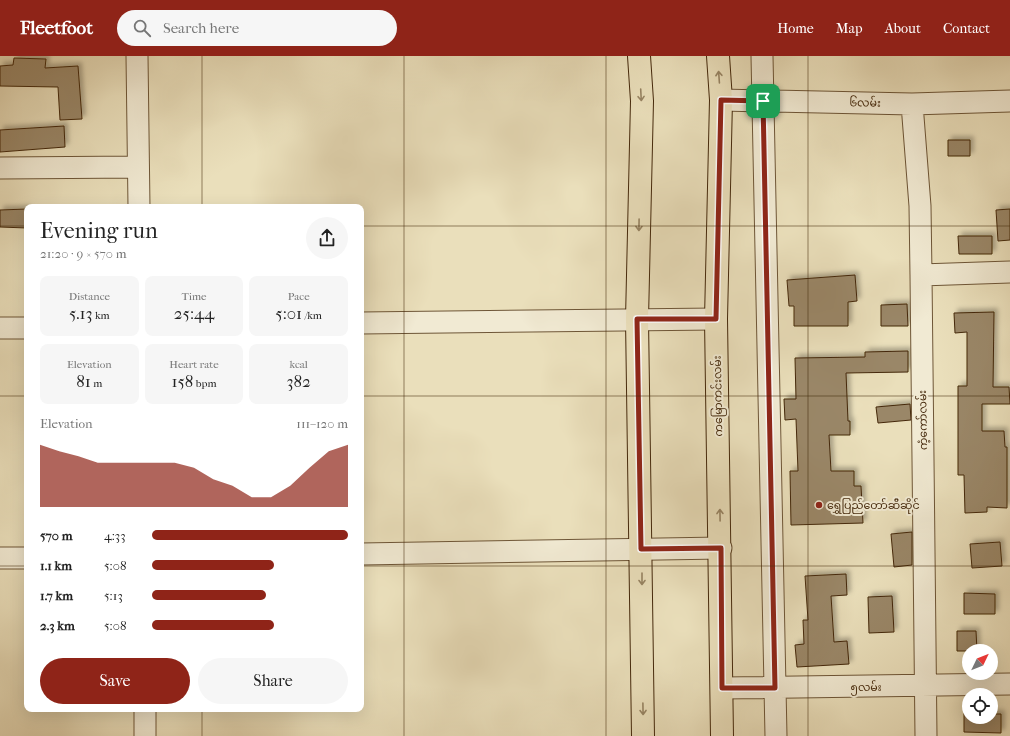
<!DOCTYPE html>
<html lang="en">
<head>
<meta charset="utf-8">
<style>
	:root { --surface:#fff; --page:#f6f6f6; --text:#222; --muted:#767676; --accent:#8f2418 }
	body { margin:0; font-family:"IM FELL French Canon","Noto Sans Myanmar",serif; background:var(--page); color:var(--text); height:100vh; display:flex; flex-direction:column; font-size:15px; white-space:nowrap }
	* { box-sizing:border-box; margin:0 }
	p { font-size:13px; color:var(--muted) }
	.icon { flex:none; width:22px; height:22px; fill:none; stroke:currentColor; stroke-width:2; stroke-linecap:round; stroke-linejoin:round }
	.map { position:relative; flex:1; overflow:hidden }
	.panel { position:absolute; left:24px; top:148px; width:340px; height:508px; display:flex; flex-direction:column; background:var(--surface); border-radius:8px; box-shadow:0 4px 16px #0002 }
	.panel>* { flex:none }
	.needle { width:26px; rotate:47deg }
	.controls { position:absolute; left:962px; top:588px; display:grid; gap:8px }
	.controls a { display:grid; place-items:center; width:36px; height:36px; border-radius:50%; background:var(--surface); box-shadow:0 4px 16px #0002; font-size:20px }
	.pin { position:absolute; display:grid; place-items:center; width:34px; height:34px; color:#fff; margin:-17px; border-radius:8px; box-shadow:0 2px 6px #0006 }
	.round { display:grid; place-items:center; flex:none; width:42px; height:42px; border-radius:21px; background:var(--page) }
	.head { display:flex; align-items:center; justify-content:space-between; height:68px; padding:0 16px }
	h1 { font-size:22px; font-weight:600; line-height:30px }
	.figures { display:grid; grid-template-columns:repeat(3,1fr); gap:6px; height:68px; padding:4px 16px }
	.figures div { display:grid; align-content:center; border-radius:8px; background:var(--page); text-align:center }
	.figures b { font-size:17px; font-weight:600 }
	.figures small { font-size:11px; font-weight:400 }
	.figures p { font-size:11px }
	.chart { height:112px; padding:8px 16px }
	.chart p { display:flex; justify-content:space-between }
	.chart svg { width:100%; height:72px; margin-top:4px; fill:var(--accent); opacity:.7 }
	.cta { display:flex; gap:8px; margin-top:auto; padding:8px 16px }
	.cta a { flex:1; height:46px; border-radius:24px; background:var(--accent); color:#fff; font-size:16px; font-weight:600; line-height:46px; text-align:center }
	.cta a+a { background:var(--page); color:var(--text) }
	ul { padding:0 16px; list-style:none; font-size:13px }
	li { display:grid; grid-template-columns:64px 48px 1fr; align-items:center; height:30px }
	li i { height:10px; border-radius:5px; background:var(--accent) }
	header { display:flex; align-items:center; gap:24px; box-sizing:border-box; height:56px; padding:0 20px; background:var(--accent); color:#fff }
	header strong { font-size:19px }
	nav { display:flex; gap:22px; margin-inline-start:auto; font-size:14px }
	.search { width:280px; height:36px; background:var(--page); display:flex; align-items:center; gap:10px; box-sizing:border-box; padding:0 14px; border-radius:22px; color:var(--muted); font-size:15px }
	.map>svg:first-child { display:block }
	.building { fill:#9a8767; stroke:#44280b; filter:url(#shadow) }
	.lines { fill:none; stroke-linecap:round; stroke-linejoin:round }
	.minor-casing { stroke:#6e5637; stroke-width:23 }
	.major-casing { stroke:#44280b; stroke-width:24 }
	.minor { stroke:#f1ead3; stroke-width:21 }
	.major { stroke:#eadfbb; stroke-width:22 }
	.oneway { stroke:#978463 }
	.route-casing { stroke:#fff; stroke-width:8 }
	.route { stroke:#8f2418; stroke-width:5 }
	.grid { fill:none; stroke:#44280b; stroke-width:1; stroke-opacity:0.55 }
	.poi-dot { fill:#8f2418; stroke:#f1ead3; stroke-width:1.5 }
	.labels { text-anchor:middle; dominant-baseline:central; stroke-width:4; stroke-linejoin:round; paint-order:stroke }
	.street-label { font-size:11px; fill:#44280b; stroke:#f1ead3 }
	.poi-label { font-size:11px; fill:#44280b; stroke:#f1ead3; text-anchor:start }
</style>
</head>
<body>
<header>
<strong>Fleetfoot</strong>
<div class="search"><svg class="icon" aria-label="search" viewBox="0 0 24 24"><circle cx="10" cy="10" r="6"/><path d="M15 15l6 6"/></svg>Search here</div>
<nav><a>Home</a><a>Map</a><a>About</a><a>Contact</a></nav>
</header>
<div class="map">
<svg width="1010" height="680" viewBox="0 0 1010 680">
	<defs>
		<filter id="shadow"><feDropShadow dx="3.5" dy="-3.5" stdDeviation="2" flood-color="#0004"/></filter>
	</defs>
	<rect width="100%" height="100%" fill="#eadfbb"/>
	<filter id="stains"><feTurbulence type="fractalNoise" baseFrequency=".005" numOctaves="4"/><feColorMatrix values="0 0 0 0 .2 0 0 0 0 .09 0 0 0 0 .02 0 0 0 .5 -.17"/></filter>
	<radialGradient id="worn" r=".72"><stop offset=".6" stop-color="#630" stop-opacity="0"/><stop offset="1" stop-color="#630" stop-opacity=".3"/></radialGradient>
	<!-- building -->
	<path class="building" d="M14 2 46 3 45 12 78 10 82 63 60 64 58 31 0 30V10L13 9Z
		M64 70 65 91 0 96V74Z
		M948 84H970V100H948Z
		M27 153V172L0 171V154Z
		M1010 153V184L998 185 996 154Z
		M958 180H992V198H959Z
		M855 219 857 245 848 246V270H794V250H789L787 224Z
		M907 248 908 270H881V249Z
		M994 256 993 331H1009L1010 348H982V375H1004L1005 391H1007V452L987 451V456L965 457 964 419H958V330H967V276L955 277 954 257Z
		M908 295V316L846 317 848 365H850V379H829L831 415H854V430H861L863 467 791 469 790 415H798L796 363 785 364 784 343H796L795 302 865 301V296Z
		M910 348 911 364 878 367 876 351Z
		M912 476V509L894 511 891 478Z
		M1000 486 1002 510 972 512 970 488Z
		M846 518 847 539 831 540 834 586 847 585 849 608 797 611 795 589 804 588 803 564H808L805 520Z
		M964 537 995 538V558H964Z
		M892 540 894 576 869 577 868 541Z
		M957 575H976L977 595H957Z
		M964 657H969V661H991V658H1001V677L964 676Z"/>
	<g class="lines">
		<defs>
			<path id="minor" d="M137 0 139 151
				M762 0 776 680
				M721 44 912 48 1010 45
				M912 48 920 150 921 219 926 680
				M0 112 138 111
				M921 219 1010 216
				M361 267 716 263
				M0 272H27
				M361 498 721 492
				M0 502H27
				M722 632 1010 628
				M145 653V680"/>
			<path id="major" d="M639 0 642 45 637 263 643 680
				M718 0 721 44 716 263 722 680"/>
		</defs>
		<!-- minor casing -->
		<use href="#minor" class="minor-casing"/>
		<!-- major casing -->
		<use href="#major" class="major-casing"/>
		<!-- minor -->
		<use href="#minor" class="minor"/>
		<!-- major -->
		<use href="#major" class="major"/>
	</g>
	<!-- one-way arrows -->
	<defs><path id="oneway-shaft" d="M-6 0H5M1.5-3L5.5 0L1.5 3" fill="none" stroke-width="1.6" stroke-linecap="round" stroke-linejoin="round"/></defs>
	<g class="oneway">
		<use href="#oneway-shaft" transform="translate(719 21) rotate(-94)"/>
		<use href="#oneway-shaft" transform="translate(641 39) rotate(87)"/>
		<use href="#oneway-shaft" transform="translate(639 169) rotate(91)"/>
		<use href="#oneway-shaft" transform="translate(720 459) rotate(-91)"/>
		<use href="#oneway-shaft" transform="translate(642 523) rotate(90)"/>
		<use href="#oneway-shaft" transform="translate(643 653) rotate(89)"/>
	</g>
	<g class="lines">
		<defs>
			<path id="route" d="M721 44 763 45 775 632H722L721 492 641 493 637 263H716Z"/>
		</defs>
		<!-- route casing -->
		<use href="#route" class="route-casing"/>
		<!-- route -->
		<use href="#route" class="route"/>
	</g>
	<!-- grid -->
	<path class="grid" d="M202 0V151M404 0V680M606 0V680M808 0V680M0 170H27M361 170H1010M0 340H27M361 340H1010M0 510H27M361 510H1010M202 653V680"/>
	<!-- markers -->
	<circle class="poi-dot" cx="819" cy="449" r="4"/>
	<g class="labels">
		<!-- street labels -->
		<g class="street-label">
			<text transform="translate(865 47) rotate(1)">၆လမ်း</text>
			<text transform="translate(718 340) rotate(-91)">ကမြောကင်းလမ်း</text>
			<text transform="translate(923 364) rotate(-91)">ကံ့ကော်လမ်း</text>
			<text x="866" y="631">၅လမ်း</text>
		</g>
		<!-- poi labels -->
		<g class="poi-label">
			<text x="827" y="449">ရွှေပြည်တော်ဆီဆိုင်</text>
		</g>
	</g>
	<rect width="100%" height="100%" filter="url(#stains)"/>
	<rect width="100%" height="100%" fill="url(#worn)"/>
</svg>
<div class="controls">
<a><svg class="needle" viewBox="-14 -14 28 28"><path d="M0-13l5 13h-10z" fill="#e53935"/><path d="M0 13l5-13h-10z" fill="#767676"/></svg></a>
<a><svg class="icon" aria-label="locate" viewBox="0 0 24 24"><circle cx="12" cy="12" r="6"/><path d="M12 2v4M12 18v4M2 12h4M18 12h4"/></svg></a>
</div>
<div class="pin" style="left:763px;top:45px;background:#1e9e55"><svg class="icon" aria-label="arrive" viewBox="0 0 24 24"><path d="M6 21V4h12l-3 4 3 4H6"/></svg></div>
<section class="panel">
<div class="head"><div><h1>Evening run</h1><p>21:20 · 9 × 570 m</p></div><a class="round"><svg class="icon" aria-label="share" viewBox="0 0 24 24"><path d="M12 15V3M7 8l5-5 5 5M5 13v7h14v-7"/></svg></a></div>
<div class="figures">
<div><p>Distance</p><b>5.13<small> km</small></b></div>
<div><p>Time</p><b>25:44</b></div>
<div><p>Pace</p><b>5:01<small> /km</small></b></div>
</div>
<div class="figures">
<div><p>Elevation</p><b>81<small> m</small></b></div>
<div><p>Heart rate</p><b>158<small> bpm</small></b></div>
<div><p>kcal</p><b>382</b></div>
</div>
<div class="chart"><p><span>Elevation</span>111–120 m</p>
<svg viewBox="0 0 160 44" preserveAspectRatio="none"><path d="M0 44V6L10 10L20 13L30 17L40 17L50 17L60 17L70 17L80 20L90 27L100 31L110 38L120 38L130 31L140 20L150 10L160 6V44z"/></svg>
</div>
<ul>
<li><b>570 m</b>4:33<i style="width:100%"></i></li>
<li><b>1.1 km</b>5:08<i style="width:62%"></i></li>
<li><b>1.7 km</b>5:13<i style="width:58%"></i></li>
<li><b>2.3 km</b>5:08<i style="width:62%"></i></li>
</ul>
<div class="cta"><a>Save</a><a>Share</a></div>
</section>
</div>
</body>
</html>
